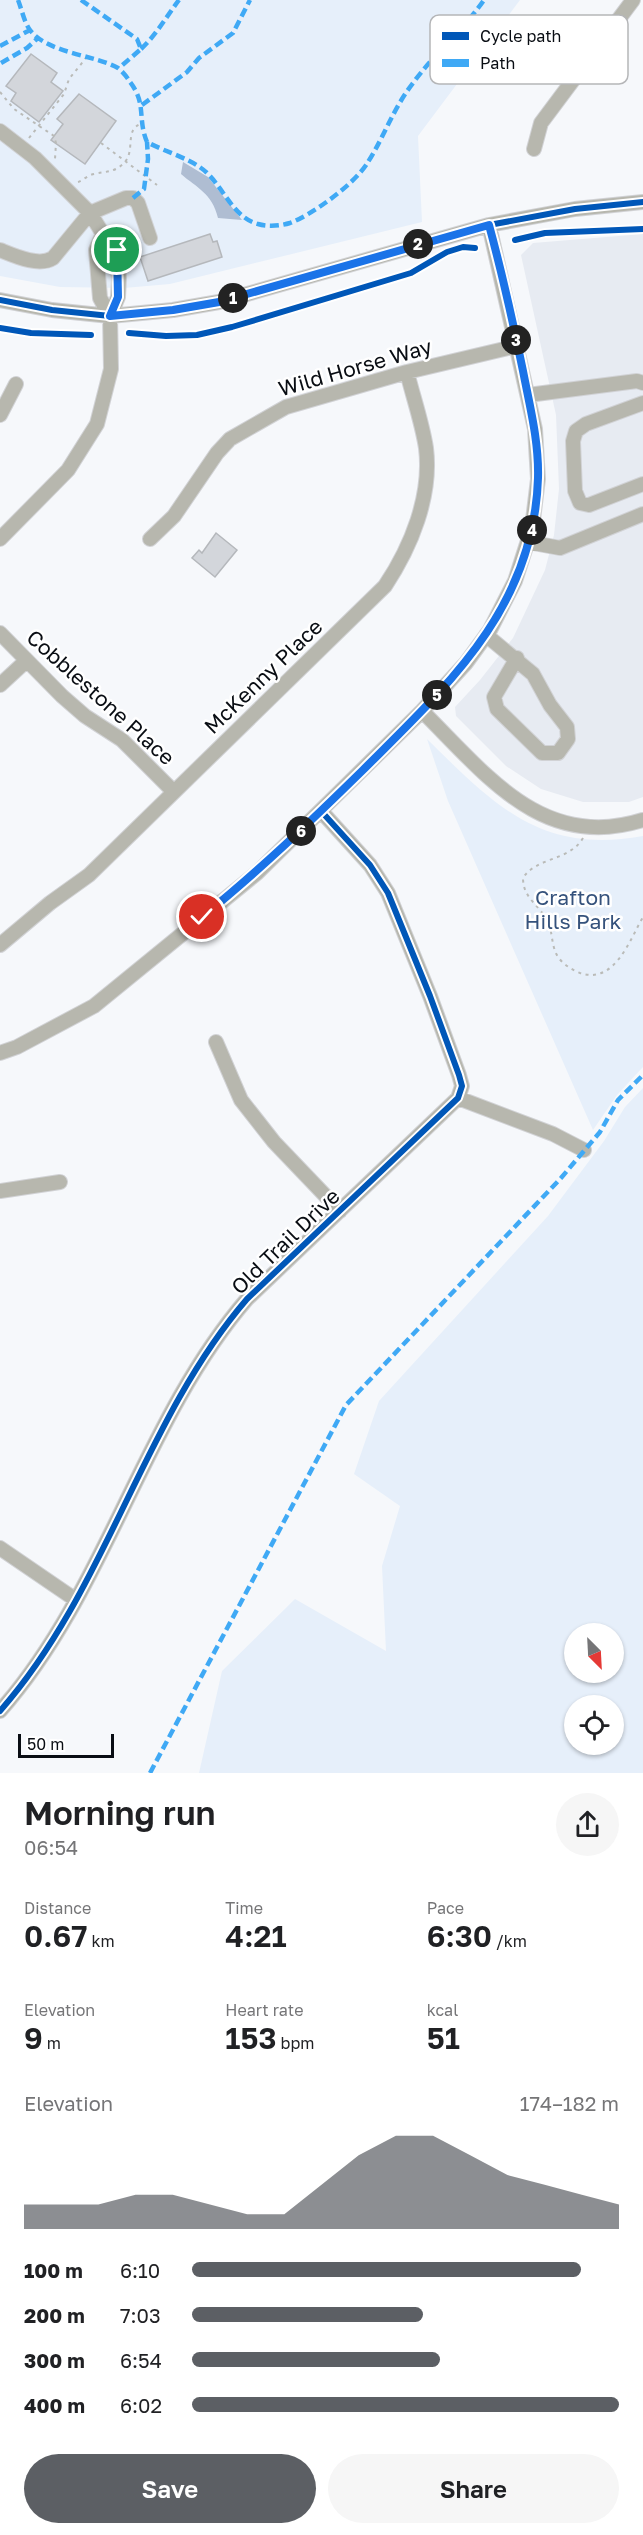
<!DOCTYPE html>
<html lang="en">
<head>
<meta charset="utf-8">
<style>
	:root { --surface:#fff; --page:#f6f6f6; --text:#202124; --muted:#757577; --accent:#5c5f64 }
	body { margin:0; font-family:"Golos Text",sans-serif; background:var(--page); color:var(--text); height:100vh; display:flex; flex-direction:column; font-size:22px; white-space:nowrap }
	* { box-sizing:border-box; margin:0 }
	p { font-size:20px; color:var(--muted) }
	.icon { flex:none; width:33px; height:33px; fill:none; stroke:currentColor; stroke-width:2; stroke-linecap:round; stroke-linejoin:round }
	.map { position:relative; height:1773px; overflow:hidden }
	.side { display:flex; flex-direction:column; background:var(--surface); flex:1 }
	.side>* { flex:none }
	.needle { width:39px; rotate:156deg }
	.buttons { position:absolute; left:564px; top:1623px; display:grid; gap:12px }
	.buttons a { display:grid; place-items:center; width:60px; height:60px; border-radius:50%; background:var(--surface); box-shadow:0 2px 4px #0004; font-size:30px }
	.scale { position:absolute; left:18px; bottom:15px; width:96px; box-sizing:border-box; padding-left:6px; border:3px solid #090d13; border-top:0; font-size:16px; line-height:21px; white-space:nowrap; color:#090d13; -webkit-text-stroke:4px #fff; paint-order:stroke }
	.pin { position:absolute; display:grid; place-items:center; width:51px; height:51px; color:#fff; margin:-26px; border:3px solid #fff; border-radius:50%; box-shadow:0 2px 6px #0007 }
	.km { position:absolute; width:30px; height:30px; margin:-15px; border-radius:50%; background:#222; color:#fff; font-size:16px; line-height:30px; text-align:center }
	.round { display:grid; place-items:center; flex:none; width:63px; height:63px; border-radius:32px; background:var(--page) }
	.summary { display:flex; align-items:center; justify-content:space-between; height:102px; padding:0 24px }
	h1 { font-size:33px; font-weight:600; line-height:45px }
	.stats { display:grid; grid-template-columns:repeat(3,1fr); gap:9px; height:102px; padding:6px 24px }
	.stats div { display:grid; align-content:center }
	.stats b { font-size:30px; font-weight:600 }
	.stats small { font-size:16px; font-weight:400 }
	.stats p { font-size:16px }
	.chart { height:168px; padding:12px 24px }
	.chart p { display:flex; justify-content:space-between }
	.chart svg { width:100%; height:108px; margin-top:6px; fill:var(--accent); opacity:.7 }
	.primary-button { display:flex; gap:12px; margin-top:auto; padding:12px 24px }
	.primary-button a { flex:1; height:69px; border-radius:36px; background:var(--accent); color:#fff; font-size:24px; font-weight:600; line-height:69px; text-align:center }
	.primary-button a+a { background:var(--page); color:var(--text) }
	ul { padding:0 24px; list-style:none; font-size:20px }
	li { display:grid; grid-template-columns:96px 72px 1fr; align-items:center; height:45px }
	li i { height:15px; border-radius:8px; background:var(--accent) }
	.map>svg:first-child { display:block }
	.built { fill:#e7ebf2 }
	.green { fill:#e6effa; fill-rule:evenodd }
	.water { fill:#afbdd2 }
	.building { fill:#d3d6db; stroke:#b5b8bc; stroke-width:1.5 }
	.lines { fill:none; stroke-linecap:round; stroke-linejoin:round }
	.minor-casing { stroke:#d1d2d5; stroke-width:16 }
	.path { stroke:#babbb8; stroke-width:2; stroke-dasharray:3 4.5; stroke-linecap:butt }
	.minor { stroke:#b7b7ae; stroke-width:14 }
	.quiet { stroke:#3fa9f5; stroke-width:4.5; stroke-dasharray:9 4.5; stroke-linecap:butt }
	.cycleway-casing { stroke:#fff; stroke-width:10 }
	.cycleway { stroke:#0057b8; stroke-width:6 }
	.route-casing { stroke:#fff; stroke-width:12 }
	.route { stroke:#1a73e8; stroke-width:8 }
	.labels { text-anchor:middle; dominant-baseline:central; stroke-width:5; stroke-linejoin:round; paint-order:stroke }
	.street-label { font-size:21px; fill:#090d13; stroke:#fff }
	.park-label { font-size:21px; fill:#35527c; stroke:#fff }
	.key { fill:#fff; stroke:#b5b6b8; stroke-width:1.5 }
	.key-label { font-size:16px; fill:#090d13 }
</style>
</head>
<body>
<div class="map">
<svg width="643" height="1773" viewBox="0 0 643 1773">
	<rect width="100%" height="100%" fill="#f6f8fb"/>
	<!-- built -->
	<path class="built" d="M643 234V797L629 802H583L541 789 506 766 456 716 455 707 480 680 513 638 545 570 554 535 559 489 556 415 521 255 533 243Z"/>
	<!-- green -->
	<path class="green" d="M0 0H520L418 136 422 222 170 284 124 288 60 287 0 276Z
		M427 739C494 805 541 855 643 836V1067L617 1095 593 1130 448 801Z
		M643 1088V1773H199L222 1671 295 1599 386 1651 382 1566 400 1506 354 1474 379 1401 548 1216 604 1141 625 1107ZM574 1634H614V1672H574ZM574 1706H614V1744H574Z"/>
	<!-- water -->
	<path class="water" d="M183 162 208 177 242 220 218 218C212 193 197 188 181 174Z"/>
	<!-- building -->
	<path class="building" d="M31 54 57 73 51 82 63 91 39 122 11 101 16 93 6 86Z
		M79 94 116 121 85 164 51 140 63 124 57 119Z
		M210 234 213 242 217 241 222 257 148 281 140 257Z
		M216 533 237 550 215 577 192 558 199 550 202 553Z"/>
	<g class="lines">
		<defs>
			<path id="minor" d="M0 131 35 158 90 213 103 234 113 242 117 250 119 278 118 297 110 316 111 369 97 424 68 470 0 539
				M534 149 541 123 633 0
				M103 234 96 250 100 298 110 316
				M0 250C15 256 39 267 53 258L90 213 126 198H133L138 203 150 238
				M0 300 52 310 110 316 173 310 219 302 489 225 575 209 643 202
				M528 395 637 381 643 383
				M643 403 586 424 576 431 573 441 575 491 580 503 589 505 643 484
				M0 415 16 384
				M150 539 174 516 217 453 230 439 286 407 407 372 517 346
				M528 542 560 548 643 514
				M0 633 62 696 85 716 122 740 174 792
				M486 635 533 674 550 705 567 727 568 739 558 753H542L497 709 494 697 517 658
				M0 685 26 661
				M422 711C485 773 542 852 643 820
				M0 945 50 903 89 875 385 586C411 547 432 496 426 448 422 422 413 397 407 372
				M216 1042 241 1100 274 1142 340 1211
				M0 1053 17 1047 94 1006 257 873 422 711 466 663 490 630 515 581 532 528 538 479 535 429 489 225
				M458 1098 553 1134 584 1150
				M0 1191 60 1182
				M0 1548 76 1600
				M0 1711C107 1590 142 1421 247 1299L458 1098 462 1086 459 1075 430 996 388 893 370 865 321 811"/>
		</defs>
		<!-- minor casing -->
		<use href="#minor" class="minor-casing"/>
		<!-- path -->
		<path class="path" d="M0 92 14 109 54 136 56 143 55 159
			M29 138 64 94 69 79 86 58
			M101 143 157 185
			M78 182C82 181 88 175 94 174 106 171 114 173 124 163 136 151 124 129 141 124
			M583 838C570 861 536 857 523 878 523 899 540 905 548 922 553 933 551 946 558 957 563 964 572 970 580 973 615 985 630 939 643 917"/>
		<!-- minor -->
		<use href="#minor" class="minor"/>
		<!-- quiet -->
		<path class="quiet" d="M18 0C22 10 24 22 30 30 47 53 95 55 118 68 122 71 127 77 130 82 147 104 137 118 147 142 165 152 193 159 207 173 224 189 234 218 258 224 268 227 280 226 290 223 312 215 356 183 368 162 385 135 393 109 413 83 435 53 463 30 484 0
			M81 0 137 39 141 49 119 68
			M0 46 30 30
			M141 49C157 34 166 17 179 0
			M1 63 27 48 38 38
			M142 105 187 72 199 58 233 33 250 0
			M133 198 144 189 148 159 147 142
			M150 1773 346 1405 561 1178 600 1132 618 1100 643 1075"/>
		<defs>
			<path id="cycleway" d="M515 240 545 233 643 229
				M0 300 52 310 110 316 173 310 219 302 489 225 575 209 643 202
				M0 328 31 333 91 335
				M129 333 166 336 197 335 232 327 411 273 447 252 463 247 475 248
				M0 1711C107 1590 142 1421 247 1299L458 1098 462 1086 459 1075 430 996 388 893 370 865 321 811"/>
		</defs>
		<!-- cycleway casing -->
		<use href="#cycleway" class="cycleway-casing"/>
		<!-- cycleway -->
		<use href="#cycleway" class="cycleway"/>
	</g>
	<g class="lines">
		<defs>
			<path id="route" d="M117 250 118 297 110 316 173 310 219 302 489 225C502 273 513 322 523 371 530 407 539 442 538 478 534 608 448 685 363 770 311 821 259 871 202 917"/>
		</defs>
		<!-- route casing -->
		<use href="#route" class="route-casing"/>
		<!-- route -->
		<use href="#route" class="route"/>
	</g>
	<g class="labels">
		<!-- street labels -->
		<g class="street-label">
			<text transform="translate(355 367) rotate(-16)">Wild Horse Way</text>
			<text transform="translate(263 676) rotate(-44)">McKenny Place</text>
			<text transform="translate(101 697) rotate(42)">Cobblestone Place</text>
			<text transform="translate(285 1241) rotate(-44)">Old Trail Drive</text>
		</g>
		<!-- park labels -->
		<g class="park-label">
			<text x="573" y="897">Crafton<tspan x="573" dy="24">Hills Park</tspan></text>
		</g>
	</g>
	<!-- legend -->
	<rect x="430" y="15" width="198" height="69" rx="9" class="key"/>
	<rect x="442" y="32" width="27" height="8" fill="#0057b8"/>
	<rect x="442" y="59" width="27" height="8" fill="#3fa9f5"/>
	<g class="key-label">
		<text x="480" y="42">Cycle path</text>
		<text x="480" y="69">Path</text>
	</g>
</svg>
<div class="buttons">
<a><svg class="needle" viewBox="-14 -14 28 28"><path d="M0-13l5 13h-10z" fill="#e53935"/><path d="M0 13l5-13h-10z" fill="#757577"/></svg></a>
<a><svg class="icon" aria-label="locate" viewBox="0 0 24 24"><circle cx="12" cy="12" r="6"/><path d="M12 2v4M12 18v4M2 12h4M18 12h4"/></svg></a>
</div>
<div class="scale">50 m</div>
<div class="pin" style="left:117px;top:250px;background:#1e9e55"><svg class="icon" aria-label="arrive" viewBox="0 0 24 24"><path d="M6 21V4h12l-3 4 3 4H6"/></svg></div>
<div class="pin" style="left:202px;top:917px;background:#d93025"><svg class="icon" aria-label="check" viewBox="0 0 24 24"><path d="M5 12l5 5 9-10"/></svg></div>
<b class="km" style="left:233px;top:298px">1</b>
<b class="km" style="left:418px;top:244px">2</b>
<b class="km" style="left:516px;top:340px">3</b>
<b class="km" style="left:532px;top:530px">4</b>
<b class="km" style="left:437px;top:695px">5</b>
<b class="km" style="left:301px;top:831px">6</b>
</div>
<section class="side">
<div class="summary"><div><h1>Morning run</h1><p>06:54</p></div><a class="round"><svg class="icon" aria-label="share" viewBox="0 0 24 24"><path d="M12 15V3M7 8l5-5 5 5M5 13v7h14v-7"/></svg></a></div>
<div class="stats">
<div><p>Distance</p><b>0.67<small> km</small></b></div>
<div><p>Time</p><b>4:21</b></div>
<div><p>Pace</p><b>6:30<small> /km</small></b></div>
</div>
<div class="stats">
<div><p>Elevation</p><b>9<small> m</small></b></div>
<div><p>Heart rate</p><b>153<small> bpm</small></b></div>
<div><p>kcal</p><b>51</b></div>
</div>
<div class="chart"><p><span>Elevation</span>174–182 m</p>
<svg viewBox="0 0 160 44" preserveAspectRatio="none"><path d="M0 44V34L10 34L20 34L30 30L40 30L50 34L60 38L70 38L80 26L90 14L100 6L110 6L120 14L130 22L140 26L150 30L160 34V44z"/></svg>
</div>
<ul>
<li><b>100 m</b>6:10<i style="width:91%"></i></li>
<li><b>200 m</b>7:03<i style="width:54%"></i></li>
<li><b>300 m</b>6:54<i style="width:58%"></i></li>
<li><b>400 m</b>6:02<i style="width:100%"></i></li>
</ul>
<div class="primary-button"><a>Save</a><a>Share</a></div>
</section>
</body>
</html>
